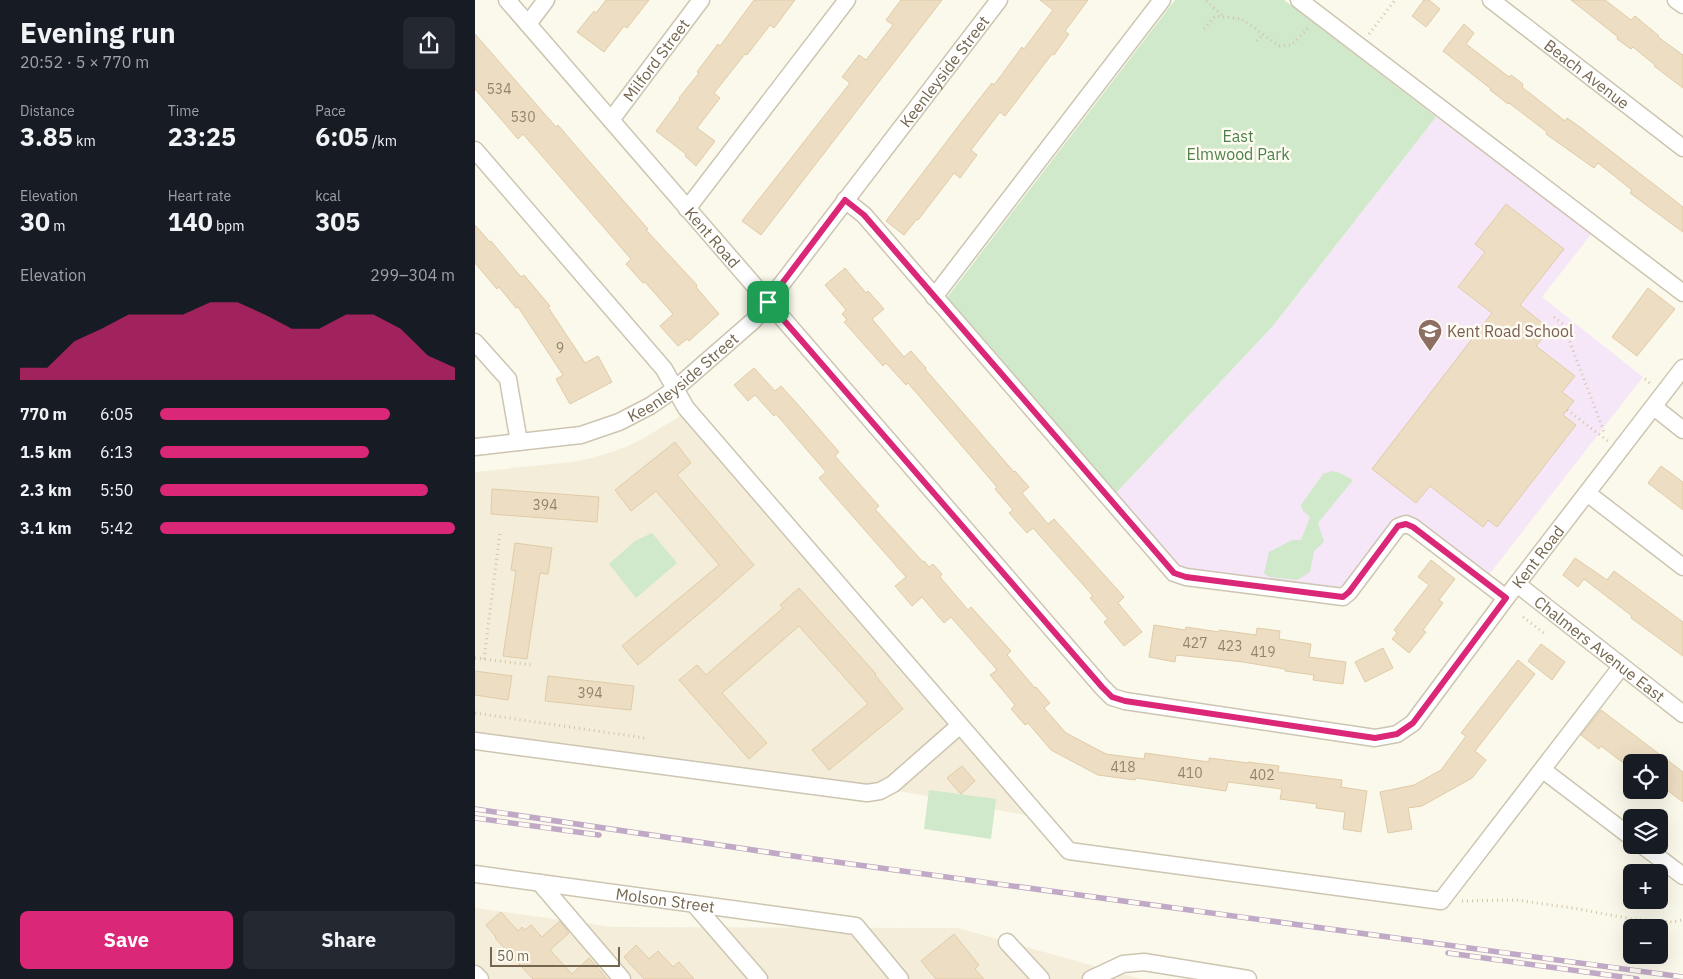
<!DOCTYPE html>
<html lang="en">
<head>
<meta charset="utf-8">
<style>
	:root { --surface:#171b24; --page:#242831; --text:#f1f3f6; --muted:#9ea1a6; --accent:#db2777 }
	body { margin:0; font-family:"IBM Plex Sans",sans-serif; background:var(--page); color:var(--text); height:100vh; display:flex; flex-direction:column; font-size:19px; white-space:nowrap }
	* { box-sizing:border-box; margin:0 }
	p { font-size:16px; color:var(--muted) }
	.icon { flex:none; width:28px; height:28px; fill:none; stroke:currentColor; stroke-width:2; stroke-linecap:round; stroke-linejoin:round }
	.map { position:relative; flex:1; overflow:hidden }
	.side { display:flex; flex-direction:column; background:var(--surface); width:475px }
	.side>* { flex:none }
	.fabs { position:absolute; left:1148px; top:754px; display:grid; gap:10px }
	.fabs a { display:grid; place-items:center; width:45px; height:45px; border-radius:8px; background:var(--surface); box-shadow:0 5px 20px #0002; font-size:25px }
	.scale { position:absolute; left:15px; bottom:12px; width:130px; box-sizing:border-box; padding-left:5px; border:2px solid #75674f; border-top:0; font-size:14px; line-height:18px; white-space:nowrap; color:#75674f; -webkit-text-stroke:4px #fefcf2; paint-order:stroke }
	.pin { position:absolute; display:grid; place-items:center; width:42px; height:42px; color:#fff; margin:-21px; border-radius:10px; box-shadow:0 2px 8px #0006 }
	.round { display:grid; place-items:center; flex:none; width:52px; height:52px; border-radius:8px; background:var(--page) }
	.headline { display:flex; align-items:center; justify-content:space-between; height:85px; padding:0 20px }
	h1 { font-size:28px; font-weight:700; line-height:38px }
	.figures { display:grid; grid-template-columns:repeat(3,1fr); gap:8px; height:85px; padding:5px 20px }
	.figures div { display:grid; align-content:center }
	.figures b { font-size:25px; font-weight:700 }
	.figures small { font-size:14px; font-weight:400 }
	.figures p { font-size:14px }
	.chart { height:140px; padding:10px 20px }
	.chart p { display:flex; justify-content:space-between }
	.chart svg { width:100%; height:90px; margin-top:5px; fill:var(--accent); opacity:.7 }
	.button { display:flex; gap:10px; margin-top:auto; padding:10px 20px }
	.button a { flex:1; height:58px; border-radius:8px; background:var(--accent); color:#fff; font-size:20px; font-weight:700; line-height:58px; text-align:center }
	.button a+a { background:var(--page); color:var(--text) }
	ul { padding:0 20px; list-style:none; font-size:16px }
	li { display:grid; grid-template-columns:80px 60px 1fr; align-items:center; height:38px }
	li i { height:12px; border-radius:6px; background:var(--accent) }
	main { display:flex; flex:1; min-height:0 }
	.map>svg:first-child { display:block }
	.residential { fill:#f3edda }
	.education { fill:#f6e7f8 }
	.green { fill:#cfe9ca }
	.building { fill:#eddec3; stroke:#e0cba6 }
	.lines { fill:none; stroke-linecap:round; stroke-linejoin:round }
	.minor-casing { stroke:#cdc5b1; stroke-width:19 }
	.path { stroke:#d4c4a7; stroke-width:3; stroke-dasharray:1 4; stroke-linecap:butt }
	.minor { stroke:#fff; stroke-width:16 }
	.rail-casing { stroke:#c0a9c6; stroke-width:5.5 }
	.rail { stroke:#fefcf2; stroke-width:4; stroke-dasharray:11; stroke-linecap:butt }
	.route-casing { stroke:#fff; stroke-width:10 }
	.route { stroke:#db2777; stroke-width:6 }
	.labels { text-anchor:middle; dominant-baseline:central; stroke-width:5; stroke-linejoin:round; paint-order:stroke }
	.number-label { font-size:14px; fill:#93856c }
	.street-label { font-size:16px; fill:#75674f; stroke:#fefcf2 }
	.park-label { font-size:16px; fill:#4d804b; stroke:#fefcf2 }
	.education-label { font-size:16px; fill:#785e54; stroke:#fefcf2; text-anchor:start }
</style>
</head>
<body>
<main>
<section class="side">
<div class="headline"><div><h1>Evening run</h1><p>20:52 · 5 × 770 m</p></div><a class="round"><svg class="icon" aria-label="share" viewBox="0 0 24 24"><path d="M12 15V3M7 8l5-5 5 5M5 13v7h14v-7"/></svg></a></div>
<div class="figures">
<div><p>Distance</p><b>3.85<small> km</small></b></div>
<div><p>Time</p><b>23:25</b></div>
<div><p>Pace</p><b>6:05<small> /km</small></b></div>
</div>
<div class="figures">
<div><p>Elevation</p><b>30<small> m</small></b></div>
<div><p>Heart rate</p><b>140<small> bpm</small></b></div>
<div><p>kcal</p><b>305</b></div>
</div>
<div class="chart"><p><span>Elevation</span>299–304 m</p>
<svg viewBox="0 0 160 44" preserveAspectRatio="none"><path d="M0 44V38L10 38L20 25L30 19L40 12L50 12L60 12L70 6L80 6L90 12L100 19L110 19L120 12L130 12L140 19L150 32L160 38V44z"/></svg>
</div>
<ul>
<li><b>770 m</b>6:05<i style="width:78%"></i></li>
<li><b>1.5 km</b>6:13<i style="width:71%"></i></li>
<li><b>2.3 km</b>5:50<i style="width:91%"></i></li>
<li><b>3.1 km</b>5:42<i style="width:100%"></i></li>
</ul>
<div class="button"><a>Save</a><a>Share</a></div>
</section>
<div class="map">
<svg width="1208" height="979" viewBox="0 0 1208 979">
	<rect width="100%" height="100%" fill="#fbf9eb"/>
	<!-- residential -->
	<path class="residential" d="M207 415 555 816 436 793 0 733V472L97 462 118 458 151 447 169 438Z
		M0 908 137 927 483 928 666 979H0Z"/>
	<!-- education -->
	<path class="education" d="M961 117 1117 233 1067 297 1168 377 1013 576 928 514 865 590 704 570 640 494 797 327Z"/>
	<!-- green -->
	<path class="green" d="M700 0H809L961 117 797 327 640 494 470 300Z
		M857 471 865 473 878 480 843 523 849 542 839 551 835 572 822 580 794 577 789 573 794 552 817 540H826L835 517 828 511 826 505 848 474Z
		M177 533 202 563 161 598 134 564 160 541Z
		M454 790 521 799 516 839 449 829Z"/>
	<!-- building -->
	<path class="building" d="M131 0H174L152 28 149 26 129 52 102 32 119 11 121 13Z
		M279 0H320L299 28 295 25 272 55 270 54 239 93 245 98 222 128 240 141 221 166 210 156 211 154 181 131 205 99 204 98 224 73 222 72 243 44 245 46Z
		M426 0H467L286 235 267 221 375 83 367 77 384 55 391 60 418 25 411 20Z
		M565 0H613L590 31 594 34 579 55 577 54 530 116 525 112 496 150 502 155 485 178 479 173 443 220 442 219 429 235 411 221 498 107 517 83 519 85 547 47 549 49 578 10Z
		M949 0H954L965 9 951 27 937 16Z
		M1096 0H1130L1156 20 1160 16 1184 36 1183 37 1208 55V88L1179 66 1180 65 1158 47 1156 49 1142 39 1143 37Z
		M989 24 999 33 991 44 1034 77 1036 75 1048 84 1047 87 1090 121 1092 118 1105 127 1208 207V232L1155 193 1157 190 1123 163 1119 168 1071 134 1072 132 1034 103 1033 104 1015 90 1016 89 968 51Z
		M0 34 81 127 83 125 100 145 173 229 171 230 222 285 221 287 244 314 214 341 212 339 203 346 185 326 198 314 170 282 168 283 151 264 156 259 48 134 43 139 0 89Z
		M1031 204 1089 249 1045 305 1075 329 1061 346 1100 376 1087 392 1099 401 1088 415 1101 425 1022 527 1013 520 1008 527 955 486 941 503 897 469 1017 313 983 287 1010 252 1000 244Z
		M0 225 15 242 16 241 46 277 49 275 75 306 73 307 110 363 123 356 137 382 95 404 81 379 88 375 43 307 41 308 24 287 22 289 0 263Z
		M370 268 391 293 393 291 409 309 397 319 429 357 436 351 451 368 450 369 539 472 540 471 554 487 547 493 573 524 579 519 649 597 643 603 667 632 649 646 629 622 633 619 615 598 618 596 558 528 552 533 534 513 538 510 520 489 522 487 433 383 431 385 411 363 408 366 369 322 372 320 367 314 371 310 350 285Z
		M1173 288 1200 309 1162 356 1137 337Z
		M279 368 300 391 306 386 326 408 364 452 360 456 404 506 400 509 448 562 449 561 454 567 458 564 467 574 465 577 493 610 496 607 536 651 532 655 560 688 561 687 575 703 569 708 591 733 631 754 669 759 670 753 734 762V758L773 763V762L804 766 803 772 867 780 866 787 892 791 886 832 868 829 870 812 841 808 842 804 805 799 807 789 753 782 751 791 661 778 660 780 623 775 576 750 553 723 550 725 536 709 540 705 515 675 522 670 476 617 469 623 447 597 437 606 420 586 431 577 344 478 351 472 301 414 299 416 280 395 273 401 259 385Z
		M200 442 216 463 202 475 279 565 240 600 163 665 147 646 244 565 181 491 156 511 140 490Z
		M1186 466 1208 482V510L1173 483Z
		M17 489 124 497 122 522 16 514Z
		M40 543 77 548 73 574 65 573 52 659 28 656 41 571 36 570Z
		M1100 558 1132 580 1139 571 1208 622V656L1156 618 1157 616 1109 579 1103 587 1088 575Z
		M956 560 980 579 964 600 968 603 948 630 951 632 934 653 917 639 922 633 919 630 954 585 943 577Z
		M324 588 401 674 400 675 428 709 354 770 337 750 393 704 324 626 247 693 292 743 274 759 204 680 222 665 231 675 308 608 305 605Z
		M679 625 710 630 711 627 744 632V630L781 635 782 628 805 631 804 639 836 644 834 657 871 662 868 684 838 680 839 675 810 671V669L768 662 701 655 700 662 674 657Z
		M1066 644 1090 662 1077 680 1053 661Z
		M908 648 918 668 890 682 880 662Z
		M1043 660 1060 674 1000 751 1011 760 997 778 947 806 933 808 937 829 913 833 905 792 939 785 966 770 991 736 986 733Z
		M0 671 37 676 33 700 0 695Z
		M73 676 159 686 156 710 70 701Z
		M1126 710 1208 772V802L1184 784V762H1147L1126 746 1124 749 1106 735Z
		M487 766 500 781 486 794 472 778Z
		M26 912 43 931 47 927 50 930 56 925 67 937 85 921 94 933 75 950 97 974 114 958 132 979H58L20 938 21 937 11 925Z
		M479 934 504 965 500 969 509 979H461L446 961Z
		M161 945 174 959 183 951 198 967 204 962 219 979H169L149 957Z"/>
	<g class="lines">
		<defs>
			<g id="minor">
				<path id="s1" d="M32 0 627 687 637 697 650 701 900 738 922 734 938 723 1031 598 1208 368"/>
				<path d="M824 0 1208 293"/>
				<path id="s2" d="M1016 0 1208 148"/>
				<path d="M1201 0 1208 5"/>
				<path d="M53 24 71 0"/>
				<path id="s3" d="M136 120 226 0"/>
				<path d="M0 150 189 369 211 408 594 851 966 901 1146 667"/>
				<path d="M370 200 389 215 699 573 711 577 868 597 874 592 923 527 931 524 938 527 1031 598"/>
				<path d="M212 209 372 0"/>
				<path d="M459 297 687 0"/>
				<path d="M0 342 33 379 44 442"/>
				<path d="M1179 407 1208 430"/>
				<path id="s4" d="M0 447 106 435 144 422 175 406 200 389 278 321 286 311 524 0"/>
				<path d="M1112 493 1208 567"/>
				<path id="s5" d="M1042 584 1208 714"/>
				<path d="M0 741 392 793 405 791 418 784 484 726"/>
				<path d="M1068 770 1156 837"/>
				<path d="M1167 845 1208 876"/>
				<path id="s6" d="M0 874 381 926 425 979"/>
				<path d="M65 883 147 979"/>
				<path d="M219 904 284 979"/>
				<path d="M532 942 566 979"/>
				<path d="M0 974 5 979"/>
				<path d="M616 979 648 964 669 962 773 979"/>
			</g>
		</defs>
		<!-- minor casing -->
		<use href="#minor" class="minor-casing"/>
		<!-- path -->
		<path class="path" d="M731 1 749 17
			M729 29 740 16 767 19 804 46 817 45 834 27
			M894 34 920 0
			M782 41 788 34
			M1079 317 1088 324 1129 432
			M1170 379 1176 384
			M1092 410 1133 441
			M1048 617 1069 633
			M0 658 57 665
			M9 659 25 532
			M0 713 170 738
			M987 901 1041 900 1098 908 1157 919 1197 922 1208 920"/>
		<!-- minor -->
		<use href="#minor" class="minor"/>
		<defs>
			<path id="rail" d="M0 809 332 858 1208 977
				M0 818 124 835
				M973 953 1162 979"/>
		</defs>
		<!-- rail casing -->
		<use href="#rail" class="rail-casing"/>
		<!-- rail -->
		<use href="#rail" class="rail"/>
	</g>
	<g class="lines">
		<defs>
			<path id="route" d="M370 200 389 215 699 573 711 577 868 597 874 592 923 526 931 524 938 527 1031 598 938 723 922 734 900 738 650 701 637 697 627 687 293 302Z"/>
		</defs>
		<!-- route casing -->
		<use href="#route" class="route-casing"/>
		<!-- route -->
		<use href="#route" class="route"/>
	</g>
	<!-- icons -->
	<defs>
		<symbol id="school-pin" viewBox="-11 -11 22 30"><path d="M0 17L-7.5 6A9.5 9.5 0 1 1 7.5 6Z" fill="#8d6e63" stroke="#fefcf2"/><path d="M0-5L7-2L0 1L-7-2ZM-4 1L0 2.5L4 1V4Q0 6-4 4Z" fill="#fff"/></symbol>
	</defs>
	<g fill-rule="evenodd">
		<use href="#school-pin" x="941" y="317" width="28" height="38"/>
	</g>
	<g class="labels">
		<!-- number labels -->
		<g class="number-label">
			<text x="24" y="89">534</text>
			<text x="48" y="117">530</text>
			<text x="85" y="348">9</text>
			<text x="70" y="505">394</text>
			<text x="720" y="643">427</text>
			<text x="755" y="646">423</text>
			<text x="788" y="652">419</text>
			<text x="115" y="693">394</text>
			<text x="648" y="767">418</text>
			<text x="715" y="773">410</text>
			<text x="787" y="775">402</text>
		</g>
		<!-- street labels -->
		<g class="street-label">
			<text stroke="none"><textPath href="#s3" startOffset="75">Milford Street</textPath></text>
			<text stroke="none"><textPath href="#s4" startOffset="630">Keenleyside Street</textPath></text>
			<text stroke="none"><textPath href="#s2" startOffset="121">Beach Avenue</textPath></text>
			<text stroke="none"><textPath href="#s1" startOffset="314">Kent Road</textPath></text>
			<text stroke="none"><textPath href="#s4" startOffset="225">Keenleyside Street</textPath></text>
			<text stroke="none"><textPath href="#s1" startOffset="1439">Kent Road</textPath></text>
			<text stroke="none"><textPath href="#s5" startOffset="105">Chalmers Avenue East</textPath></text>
			<text stroke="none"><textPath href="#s6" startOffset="192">Molson Street</textPath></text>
		</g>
		<!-- park labels -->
		<g class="park-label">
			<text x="763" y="136">East<tspan x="763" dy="18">Elmwood Park</tspan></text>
		</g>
		<!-- education labels -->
		<g class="education-label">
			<text x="972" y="331">Kent Road School</text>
		</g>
	</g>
</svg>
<div class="fabs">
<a><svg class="icon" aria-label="locate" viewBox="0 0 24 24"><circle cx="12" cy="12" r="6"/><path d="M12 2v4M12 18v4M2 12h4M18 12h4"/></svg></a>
<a><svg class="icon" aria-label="layers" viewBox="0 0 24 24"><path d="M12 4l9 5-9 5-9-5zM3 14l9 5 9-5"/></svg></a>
<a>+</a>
<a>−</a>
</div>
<div class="scale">50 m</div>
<div class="pin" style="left:293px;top:302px;background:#1e9e55"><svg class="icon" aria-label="arrive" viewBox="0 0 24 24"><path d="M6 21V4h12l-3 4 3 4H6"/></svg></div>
</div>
</main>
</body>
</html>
